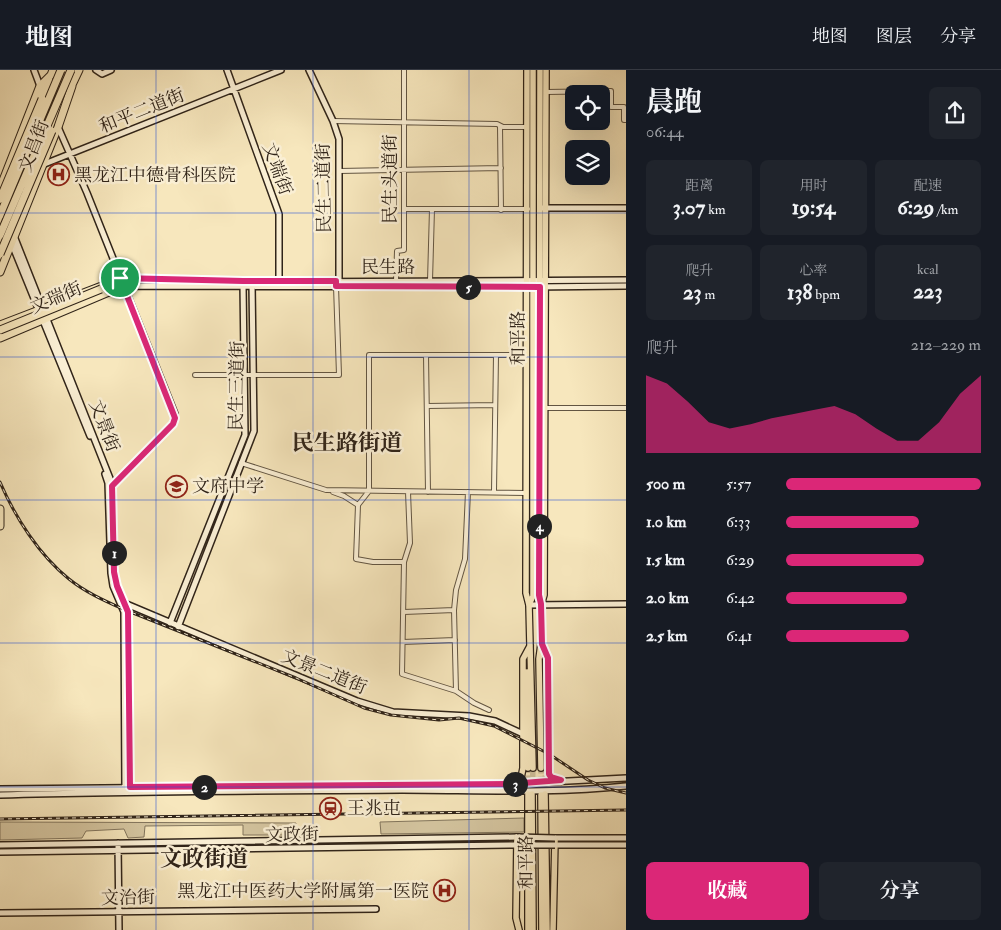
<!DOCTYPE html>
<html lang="zh">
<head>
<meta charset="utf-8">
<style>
	:root { --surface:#171b24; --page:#20242c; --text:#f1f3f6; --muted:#9ea1a6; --line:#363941; --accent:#db2777 }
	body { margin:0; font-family:"IM FELL Double Pica","Noto Serif SC",serif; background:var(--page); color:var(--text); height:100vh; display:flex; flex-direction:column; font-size:19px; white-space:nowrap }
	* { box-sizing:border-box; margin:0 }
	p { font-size:16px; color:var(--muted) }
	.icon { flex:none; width:28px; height:28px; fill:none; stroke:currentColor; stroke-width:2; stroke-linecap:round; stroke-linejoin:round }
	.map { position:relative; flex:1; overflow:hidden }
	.sheet { display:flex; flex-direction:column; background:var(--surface); width:375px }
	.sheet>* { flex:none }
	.buttons { position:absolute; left:565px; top:15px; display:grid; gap:10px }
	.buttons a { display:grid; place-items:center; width:45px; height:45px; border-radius:8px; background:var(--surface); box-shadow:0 5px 20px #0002; font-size:25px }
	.pin { position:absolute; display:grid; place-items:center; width:42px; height:42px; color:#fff; margin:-21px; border:2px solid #fff; border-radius:50%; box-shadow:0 1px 5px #0007 }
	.km { position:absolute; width:25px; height:25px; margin:-12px; border-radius:50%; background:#222; color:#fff; font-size:14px; line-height:25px; text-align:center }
	.round { display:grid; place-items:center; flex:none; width:52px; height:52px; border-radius:8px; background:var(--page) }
	.headline { display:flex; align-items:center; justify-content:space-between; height:85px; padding:0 20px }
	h1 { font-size:28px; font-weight:700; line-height:38px }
	.stats { display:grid; grid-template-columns:repeat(3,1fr); gap:8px; height:85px; padding:5px 20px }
	.stats div { display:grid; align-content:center; border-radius:8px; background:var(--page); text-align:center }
	.stats b { font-size:21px; font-weight:700 }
	.stats small { font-size:14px; font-weight:400 }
	.stats p { font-size:14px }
	.chart { height:140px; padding:10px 20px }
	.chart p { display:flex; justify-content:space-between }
	.chart svg { width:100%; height:90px; margin-top:5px; fill:var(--accent); opacity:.7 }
	.action { display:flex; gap:10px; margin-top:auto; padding:10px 20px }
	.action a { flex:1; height:58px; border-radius:8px; background:var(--accent); color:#fff; font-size:20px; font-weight:700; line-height:58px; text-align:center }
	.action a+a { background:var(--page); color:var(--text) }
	ul { padding:0 20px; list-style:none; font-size:16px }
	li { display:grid; grid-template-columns:80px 60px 1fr; align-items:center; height:38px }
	li i { height:12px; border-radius:6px; background:var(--accent) }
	header { display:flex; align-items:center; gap:30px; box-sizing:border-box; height:70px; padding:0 25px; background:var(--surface); border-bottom:1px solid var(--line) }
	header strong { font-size:24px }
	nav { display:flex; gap:28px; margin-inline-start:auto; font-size:18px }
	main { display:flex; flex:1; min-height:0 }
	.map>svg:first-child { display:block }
	.green { fill:#d5c6a1; stroke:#82755d }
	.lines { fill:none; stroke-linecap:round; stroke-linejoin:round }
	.secondary-tunnel { stroke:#cfc09c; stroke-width:5; stroke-dasharray:5 2.5; stroke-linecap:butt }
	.primary-tunnel { stroke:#cfc09c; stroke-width:5.5; stroke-dasharray:5.5 3; stroke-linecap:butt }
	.street-casing { stroke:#625542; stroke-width:6 }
	.secondary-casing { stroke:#302419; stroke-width:8 }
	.primary-casing { stroke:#302419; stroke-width:8 }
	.highway-casing { stroke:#302419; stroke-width:9 }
	.street { stroke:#faefd4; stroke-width:4 }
	.secondary { stroke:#faefd4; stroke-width:5 }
	.primary { stroke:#f7e7bd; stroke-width:5.5 }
	.highway { stroke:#f7e7bd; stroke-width:7 }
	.rail-casing { stroke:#302419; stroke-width:3 }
	.rail { stroke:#faefd4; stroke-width:1; stroke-dasharray:4; stroke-linecap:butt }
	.secondary-bridge-casing { stroke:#302419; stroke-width:8; stroke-linecap:butt }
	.highway-bridge-casing { stroke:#302419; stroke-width:9; stroke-linecap:butt }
	.secondary-bridge { stroke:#faefd4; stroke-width:5 }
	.highway-bridge { stroke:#f7e7bd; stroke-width:7 }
	.route-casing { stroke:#fff; stroke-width:10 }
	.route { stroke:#db2777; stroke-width:6 }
	.grid { fill:none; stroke:#1d4ed8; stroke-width:1; stroke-opacity:0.55 }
	.labels { text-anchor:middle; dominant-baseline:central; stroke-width:5; stroke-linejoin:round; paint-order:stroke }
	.street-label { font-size:18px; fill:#302419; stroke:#faefd4 }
	.poi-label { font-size:18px; fill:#302419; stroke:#faefd4; text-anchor:start }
	.district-label { font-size:22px; font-weight:bold; fill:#302419; stroke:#faefd4 }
</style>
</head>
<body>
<header>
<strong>地图</strong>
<nav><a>地图</a><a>图层</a><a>分享</a></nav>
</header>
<main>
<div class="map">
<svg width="626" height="860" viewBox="0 0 626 860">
	<rect width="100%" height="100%" fill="#f7e7bd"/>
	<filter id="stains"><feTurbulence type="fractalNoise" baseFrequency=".004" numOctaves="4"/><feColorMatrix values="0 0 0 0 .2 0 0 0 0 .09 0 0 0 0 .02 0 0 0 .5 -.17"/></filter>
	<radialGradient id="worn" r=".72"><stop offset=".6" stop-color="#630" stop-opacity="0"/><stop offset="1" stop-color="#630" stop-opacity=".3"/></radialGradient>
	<!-- green -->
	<path class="green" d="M524 748V762L381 764 380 752Z
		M0 752 296 753 297 765H243V755L145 756 144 767 128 768 124 759 86 761 82 768 0 770Z"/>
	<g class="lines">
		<!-- secondary-tunnel -->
		<path class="secondary-tunnel" d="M528 698V724
			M545 698V724"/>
		<!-- primary-tunnel -->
		<path class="primary-tunnel" d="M541 698V724
			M532 724 533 698"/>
		<defs>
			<path id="street" d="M546 22 611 21V37H624V50H626
				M333 51 497 54 503 57H527
				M500 56 501 140
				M339 101 501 98
				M404 139H528
				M396 211 397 181 404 180V0
				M430 211 432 139
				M426 285 428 422
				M195 305H339L336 216
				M427 336 495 335
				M545 338H626
				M241 393 326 420 526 423
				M494 421 496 285
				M333 422 344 426 358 435
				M408 422 410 473 404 492H373L356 489 358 435 369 421V285H526
				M404 492 402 604 456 621 474 633 489 640
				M404 542 454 540
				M403 572 455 570
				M456 621 454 540 456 520 465 489 468 422"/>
			<path id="secondary" d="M34 0 40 16
				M96 0 102 4 111 0
				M227 0 279 144V212
				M309 0 333 51 339 69V211
				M58 57 87 123 175 344 173 354 112 416
				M42 95 281 0
				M542 138H626
				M14 166 111 411 114 502 117 516 128 542 130 719
				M11 172 90 366
				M120 209 279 212 626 210
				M123 216 533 217 626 216
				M105 404 108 413 111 503 113 516 124 542 125 720
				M124 533 357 631 393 642 469 646 495 651 523 664
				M529 535 626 534
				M170 553 245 365 243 214
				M178 557 254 361 252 214
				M0 719 511 714 626 708
				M0 725C134 721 268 721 402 720 476 720 552 724 626 716
				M555 768H626
				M118 773 119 860
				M0 775 517 767
				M555 775H626
				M0 782 516 775
				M0 843 376 839"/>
			<path id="primary" d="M527 0 526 523 529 535
				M540 0 539 525C544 545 542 569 539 589L541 698
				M542 532 544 525 546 0
				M542 574 548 588 549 704 551 707 561 711
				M527 602 528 698
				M533 698 529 535 533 526V0
				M517 714 521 708 523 698V589L530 576
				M528 724V860
				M532 724 533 860
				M545 724 547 860
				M541 725 542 860
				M517 767 516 848 519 860
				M553 860 555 770"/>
			<path id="highway" d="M70 19 79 0
				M42 29 49 10
				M0 118 40 16 51 5 53 0
				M0 202 58 57 72 16
				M0 255 120 209
				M0 268 123 216
				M0 439V456"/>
		</defs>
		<!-- street casing -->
		<use href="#street" class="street-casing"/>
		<!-- secondary casing -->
		<use href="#secondary" class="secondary-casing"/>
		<!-- primary casing -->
		<use href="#primary" class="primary-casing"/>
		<!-- highway casing -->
		<use href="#highway" class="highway-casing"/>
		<!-- street -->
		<use href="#street" class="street"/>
		<!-- secondary -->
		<use href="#secondary" class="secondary"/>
		<!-- primary -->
		<use href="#primary" class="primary"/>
		<!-- highway -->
		<use href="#highway" class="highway"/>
		<defs>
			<path id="rail" d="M0 412C15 447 39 485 69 509 85 522 105 531 123 539L296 608 364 638 391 645 439 650 459 648 494 656 549 684 588 710 605 718 626 723
				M0 749 626 740"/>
		</defs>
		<!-- rail casing -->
		<use href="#rail" class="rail-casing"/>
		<!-- rail -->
		<use href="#rail" class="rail"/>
		<defs>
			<path id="secondary-bridge" d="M517 767 555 768
				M516 775H555"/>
			<path id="highway-bridge" d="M0 129 42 29
				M0 145 61 0
				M0 165 71 0
				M0 184 52 61
				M0 260 101 219"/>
		</defs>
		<!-- secondary-bridge casing -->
		<use href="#secondary-bridge" class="secondary-bridge-casing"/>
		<!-- highway-bridge casing -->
		<use href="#highway-bridge" class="highway-bridge-casing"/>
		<!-- secondary-bridge -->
		<use href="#secondary-bridge" class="secondary-bridge"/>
		<!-- highway-bridge -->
		<use href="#highway-bridge" class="highway-bridge"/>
	</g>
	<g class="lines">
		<defs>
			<path id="route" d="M120 208 243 211H336V216L540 217 539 525 541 534 542 574 548 588 549 704 551 707 561 710 511 714 130 717 128 542 117 516 114 502 112 416 173 354 175 348Z"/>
		</defs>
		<!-- route casing -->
		<use href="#route" class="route-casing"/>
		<!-- route -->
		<use href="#route" class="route"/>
	</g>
	<!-- grid -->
	<path class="grid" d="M156 0V860M313 0V860M469 0V860M0 143H626M0 287H626M0 430H626M0 573H626M0 717H626"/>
	<!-- icons -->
	<defs>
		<symbol id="hospital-ring" viewBox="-11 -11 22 22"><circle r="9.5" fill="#faefd4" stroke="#8f2418" stroke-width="1.5"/><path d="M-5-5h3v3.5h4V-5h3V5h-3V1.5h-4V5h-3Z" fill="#8f2418"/></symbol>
		<symbol id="school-ring" viewBox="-11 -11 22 22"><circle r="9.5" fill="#faefd4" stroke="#8f2418" stroke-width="1.5"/><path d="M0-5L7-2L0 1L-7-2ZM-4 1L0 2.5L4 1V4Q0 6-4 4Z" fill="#8f2418"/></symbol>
		<symbol id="station-ring" viewBox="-11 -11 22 22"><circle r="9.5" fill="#faefd4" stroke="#8f2418" stroke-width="1.5"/><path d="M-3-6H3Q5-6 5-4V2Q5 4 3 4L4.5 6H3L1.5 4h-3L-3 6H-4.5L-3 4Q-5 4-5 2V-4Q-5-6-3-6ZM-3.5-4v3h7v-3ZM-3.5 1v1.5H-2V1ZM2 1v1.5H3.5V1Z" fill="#8f2418"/></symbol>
	</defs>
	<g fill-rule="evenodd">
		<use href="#hospital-ring" x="46" y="92" width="25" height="25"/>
		<use href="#school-ring" x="164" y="404" width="25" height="25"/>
		<use href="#station-ring" x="318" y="726" width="25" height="25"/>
		<use href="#hospital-ring" x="432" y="808" width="25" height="25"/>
	</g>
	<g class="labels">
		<!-- street labels -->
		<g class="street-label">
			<text transform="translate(142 41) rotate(-22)">和平二道街</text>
			<text transform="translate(34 76) rotate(-69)">文昌街</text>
			<text transform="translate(277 99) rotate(70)">文端街</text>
			<text transform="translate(390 109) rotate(-90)">民生头道街</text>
			<text transform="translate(324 118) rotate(-91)">民生二道街</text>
			<text x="388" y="197">民生路</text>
			<text transform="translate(56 228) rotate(-23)">文瑞街</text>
			<text transform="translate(518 268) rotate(-90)">和平路</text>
			<text transform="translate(237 316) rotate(-89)">民生三道街</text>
			<text transform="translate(104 356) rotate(69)">文景街</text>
			<text transform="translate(324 602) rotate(22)">文景二道街</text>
			<text transform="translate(292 765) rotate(-1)">文政街</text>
			<text transform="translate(526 792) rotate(-90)">和平路</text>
			<text transform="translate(128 828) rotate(-1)">文治街</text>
		</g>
		<!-- poi labels -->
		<g class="poi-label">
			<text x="74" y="105">黑龙江中德骨科医院</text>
			<text x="192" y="416">文府中学</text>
			<text x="347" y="738">王兆屯</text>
			<text x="429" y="821" text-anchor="end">黑龙江中医药大学附属第一医院</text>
		</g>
		<!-- district labels -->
		<g class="district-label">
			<text x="347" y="373">民生路街道</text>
			<text x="204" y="789">文政街道</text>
		</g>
	</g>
	<rect width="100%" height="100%" filter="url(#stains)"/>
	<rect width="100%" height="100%" fill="url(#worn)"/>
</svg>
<div class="buttons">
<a><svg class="icon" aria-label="locate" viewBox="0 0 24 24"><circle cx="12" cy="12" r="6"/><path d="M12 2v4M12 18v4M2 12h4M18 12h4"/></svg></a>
<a><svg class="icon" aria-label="layers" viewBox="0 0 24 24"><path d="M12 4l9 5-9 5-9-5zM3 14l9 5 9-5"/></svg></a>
</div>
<div class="pin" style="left:120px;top:208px;background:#1e9e55"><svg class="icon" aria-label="arrive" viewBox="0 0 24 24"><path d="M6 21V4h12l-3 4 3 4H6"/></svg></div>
<b class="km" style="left:114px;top:483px">1</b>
<b class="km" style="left:204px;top:717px">2</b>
<b class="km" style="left:515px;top:714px">3</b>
<b class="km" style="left:539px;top:456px">4</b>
<b class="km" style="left:468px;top:217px">5</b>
</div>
<section class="sheet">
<div class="headline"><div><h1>晨跑</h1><p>06:44</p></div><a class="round"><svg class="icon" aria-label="share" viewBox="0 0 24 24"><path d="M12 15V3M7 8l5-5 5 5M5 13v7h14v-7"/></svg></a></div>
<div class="stats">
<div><p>距离</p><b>3.07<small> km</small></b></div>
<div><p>用时</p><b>19:54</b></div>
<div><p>配速</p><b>6:29<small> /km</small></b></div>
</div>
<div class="stats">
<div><p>爬升</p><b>23<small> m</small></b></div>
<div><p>心率</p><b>138<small> bpm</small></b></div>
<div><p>kcal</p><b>223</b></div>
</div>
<div class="chart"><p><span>爬升</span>212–229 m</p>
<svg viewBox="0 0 160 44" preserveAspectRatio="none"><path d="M0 44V6L10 10L20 19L30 29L40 32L50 30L60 27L70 25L80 23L90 21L100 25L110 32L120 38L130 38L140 29L150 15L160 6V44z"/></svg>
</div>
<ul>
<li><b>500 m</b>5:57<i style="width:100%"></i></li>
<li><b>1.0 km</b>6:33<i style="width:68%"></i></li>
<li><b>1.5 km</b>6:29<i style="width:71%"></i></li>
<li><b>2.0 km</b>6:42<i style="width:62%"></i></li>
<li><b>2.5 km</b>6:41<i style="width:63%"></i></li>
</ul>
<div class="action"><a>收藏</a><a>分享</a></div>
</section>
</main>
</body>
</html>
